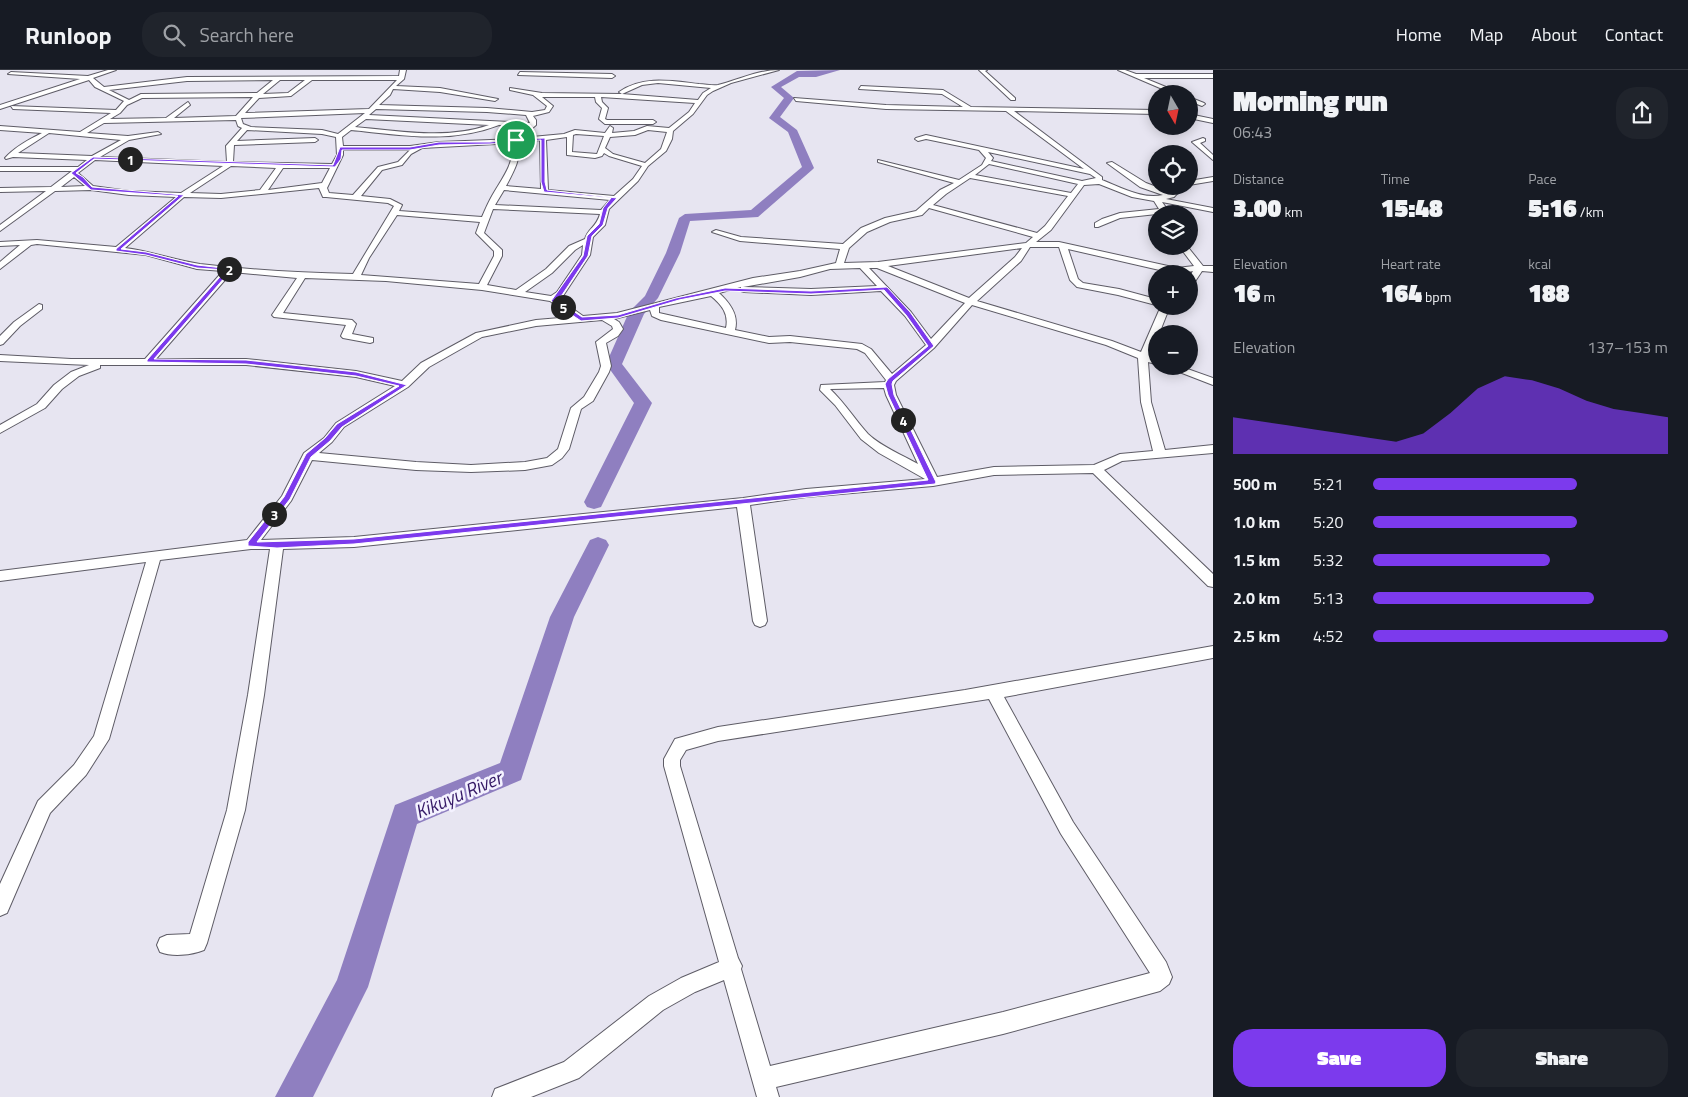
<!DOCTYPE html>
<html lang="en">
<head>
<meta charset="utf-8">
<style>
	:root { --surface:#171b24; --page:#20242c; --text:#f1f3f6; --muted:#9ea1a6; --line:#363941; --accent:#7c3aed }
	body { margin:0; font-family:"Titillium Web",sans-serif; background:var(--page); color:var(--text); height:100vh; display:flex; flex-direction:column; font-size:19px; white-space:nowrap }
	* { box-sizing:border-box; margin:0 }
	p { font-size:16px; color:var(--muted) }
	.icon { flex:none; width:28px; height:28px; fill:none; stroke:currentColor; stroke-width:2; stroke-linecap:round; stroke-linejoin:round }
	.map { position:relative; flex:1; overflow:hidden }
	.panel { display:flex; flex-direction:column; background:var(--surface); width:475px }
	.panel>* { flex:none }
	.needle { width:32px; rotate:171deg }
	.tools { position:absolute; left:1148px; top:15px; display:grid; gap:10px }
	.tools a { display:grid; place-items:center; width:50px; height:50px; border-radius:50%; background:var(--surface); box-shadow:0 2px 12px #0003; font-size:25px }
	.pin { position:absolute; display:grid; place-items:center; width:42px; height:42px; color:#fff; margin:-21px; border:2px solid #fff; border-radius:50%; box-shadow:0 1px 5px #0007 }
	.km { position:absolute; width:25px; height:25px; margin:-12px; border-radius:50%; background:#222; color:#fff; font-size:14px; line-height:25px; text-align:center }
	.round { display:grid; place-items:center; flex:none; width:52px; height:52px; border-radius:20px; background:var(--page) }
	.head { display:flex; align-items:center; justify-content:space-between; height:85px; padding:0 20px }
	h1 { font-size:28px; font-weight:800; line-height:38px }
	.figures { display:grid; grid-template-columns:repeat(3,1fr); gap:8px; height:85px; padding:5px 20px }
	.figures div { display:grid; align-content:center }
	.figures b { font-size:25px; font-weight:800 }
	.figures small { font-size:14px; font-weight:400 }
	.figures p { font-size:14px }
	.chart { height:140px; padding:10px 20px }
	.chart p { display:flex; justify-content:space-between }
	.chart svg { width:100%; height:90px; margin-top:5px; fill:var(--accent); opacity:.7 }
	.button { display:flex; gap:10px; margin-top:auto; padding:10px 20px }
	.button a { flex:1; height:58px; border-radius:20px; background:var(--accent); color:#fff; font-size:20px; font-weight:800; line-height:58px; text-align:center }
	.button a+a { background:var(--page); color:var(--text) }
	ul { padding:0 20px; list-style:none; font-size:16px }
	li { display:grid; grid-template-columns:80px 60px 1fr; align-items:center; height:38px }
	li i { height:12px; border-radius:6px; background:var(--accent) }
	header { display:flex; align-items:center; gap:30px; box-sizing:border-box; height:70px; padding:0 25px; background:var(--surface); border-bottom:1px solid var(--line) }
	header strong { font-size:24px }
	nav { display:flex; gap:28px; margin-inline-start:auto; font-size:18px }
	.search { width:350px; height:45px; background:var(--page); display:flex; align-items:center; gap:12px; box-sizing:border-box; padding:0 18px; border-radius:20px; color:var(--muted); font-size:19px }
	main { display:flex; flex:1; min-height:0 }
	.map>svg:first-child { display:block }
	.lines { fill:none; stroke-linecap:round; stroke-linejoin:round }
	.river { fill:#8f7fc0; fill-rule:evenodd }
	.street-casing { stroke:#5e5c66; stroke-width:2 }
	.street { fill:#fff; fill-rule:evenodd }
	.route { fill:#7c3aed; stroke:#fff; fill-rule:evenodd }
	.labels { text-anchor:middle; dominant-baseline:central; stroke-width:5; stroke-linejoin:round; paint-order:stroke }
	.near-water-label { font-size:19px; font-style:italic; fill:#351966; stroke:#f4f2ff }
</style>
</head>
<body>
<header>
<strong>Runloop</strong>
<div class="search"><svg class="icon" aria-label="search" viewBox="0 0 24 24"><circle cx="10" cy="10" r="6"/><path d="M15 15l6 6"/></svg>Search here</div>
<nav><a>Home</a><a>Map</a><a>About</a><a>Contact</a></nav>
</header>
<main>
<div class="map">
<svg width="1213" height="1027" viewBox="0 0 1213 1027">
	<rect width="100%" height="100%" fill="#e7e5f1"/>
	<g class="lines">
		<!-- river -->
		<path class="river" d="M840 0 816 7H799L781 17 794 28 780 47 797 60 814 98 812 100 758 147 690 151 680 183 658 228 644 244 622 294 652 333 601 437 594 439 587 437 584 432 634 333 606 294 629 242 645 226 666 183 679 148 685 144 751 140 802 97 788 62 769 48 784 28 771 17 797 1Z
			M598 467 606 470 609 475 574 547 521 710 417 754 368 917 313 1027H275L337 910 395 735 500 693 550 547 590 470Z"/>
		<defs>
			<path id="street" d="M108 0H116L93 8 104 17 187 7 399 6 400 0H406L404 9 396 16 440 18 498 29 495 31 440 22 393 19 390 25 379 35 487 38 532 42 545 40 547 36 533 25 510 20V18L542 23 622 24 698 30 703 23 711 18 658 13 642 15 622 24 619 22C643 5 672 11 699 14 705 14 713 16 718 15 738 10 758 0 779 0L731 13 713 21 707 25 693 44 673 61 672 69 666 81 648 96 638 111 609 139 605 155 593 167 590 185 563 226 559 229 583 246 617 243 753 208 800 201 836 193 840 179 740 171 712 162 716 160 741 167 843 174 861 158 885 148 916 141 940 120 954 113 878 92V90L959 110 982 95 986 88 979 80 926 69 918 71 915 69 916 68 926 65 1084 99 1006 41 886 39 796 31 794 28 886 35 963 37 942 24 859 19 861 16 943 20 971 37 1156 40V44L1014 41 1102 107V110C1120 117 1143 130 1163 125L1140 117 1107 93 1112 92 1146 113 1170 122 1177 116H1184L1174 127 1166 129 1213 138V142L1162 132 1167 139 1166 143 1120 148 1098 157H1095V153L1102 149 1120 143 1159 139 1154 131 1132 127 1099 114 1084 115 1051 160 1036 172H1059L1177 198 1194 196 1179 176H1187L1203 196H1213V202L1202 201 1192 216 1189 217V208L1193 201 1177 204 1068 179 1078 209 1083 213 1119 219 1156 229V235L1118 225 1077 217 1070 210 1059 177H1030L1021 191 977 231 1112 271 1141 282 1161 236H1170L1159 264H1156V272L1149 285 1156 288V294L1148 292 1151 332 1165 380 1213 375V383L1122 391 1104 400 1213 504V517L1208 516 1093 403 994 405 933 416 806 427 750 435 767 551 765 555 760 557 755 555 753 551 737 437 354 477 283 479 264 625 245 740 207 873 204 880C192 885 172 887 160 882L157 875 160 868 167 865 190 864 227 740 248 625 270 479H251L160 490 109 669 86 705 50 743 7 843 0 846V814L38 731 74 695 94 666 146 492 0 511V501L247 470 282 426 304 383 324 368 336 353 395 316 356 307 246 295H100V298L79 306 62 319 45 338 0 363V355L37 334 54 315 71 302 89 295 0 291V285L71 289H145L223 201 197 199 146 185 37 174 31 175 0 199V192L20 175 0 176V172L37 170 116 177 176 127 129 125 91 120 55 121 0 161V155L46 121 0 122V118L51 117 72 101H0V97H78L87 90 13 87 6 89 5 88C15 77 28 70 42 63L0 60V56L80 62 111 43 13 39 11 36 116 40 124 31 95 17 89 10 0 39V35L80 9 8 4 11 2 88 6ZM273 10 257 23 141 24 129 30 109 20 187 11ZM280 10H305L288 23 263 24ZM312 10H397L369 39 245 43 259 28 291 26ZM253 27 236 46 174 48 190 35 188 32 166 48 110 49 120 43 127 35 142 28ZM542 27H595L596 32 602 38 599 49 605 54H653L656 52 653 50H607L605 49 608 38 602 32 601 27 695 33 689 42 669 58 647 56 634 61 612 63 613 58 610 56 605 63 575 60 564 64 521 68 536 55V50L533 46 549 42 553 36ZM376 39 487 42 526 45 530 53 369 45ZM365 43 338 64 322 60 251 57 243 54 241 48ZM366 49 489 55C446 70 400 61 355 57ZM236 50 238 56 242 58 226 76 227 92 100 87 129 70 161 64 158 62 128 66 87 63 104 53ZM499 55 526 57 520 61 514 69 439 72 410 76H343L342 67 351 60C402 65 450 74 499 55ZM247 60 322 64 336 67 337 85 332 94 233 92 234 75 315 72 318 70 315 68 237 71ZM648 60 667 62 661 79 645 93 613 84 605 78 610 67 635 65ZM49 63 121 70 92 86 18 83ZM576 64 604 66 597 84 572 82 573 65ZM567 67V85L595 88 602 86 604 83 609 86 642 96 633 109 614 126 548 120 546 70ZM540 70 541 119 506 116C514 101 521 89 519 72ZM513 73C514 95 502 108 492 126 488 133 485 140 482 147L399 141 402 135 390 129 361 126 382 100 402 95 411 84 422 78ZM343 80H410L398 92 378 97 353 125 329 123 327 118 343 85ZM988 82 1090 104 1096 108 1082 111 991 91 993 88ZM95 90 223 96 181 123 129 121 93 116 78 103ZM989 94 1078 114 1071 123 975 105ZM231 96 276 98 260 120 221 124 190 123ZM283 98H330L322 113 268 120ZM74 107 85 116 61 117ZM970 108 1068 126 1045 156 1037 163 933 135 946 124ZM319 118 323 127H326L388 133 394 136 353 204C301 203 250 200 200 194 174 190 150 181 125 178L184 127 221 128ZM504 120 610 130 601 140 495 135ZM929 138 1033 167 1026 173 878 192 844 193 849 178 867 162 890 152 922 145ZM493 139 600 144C596 158 588 158 585 169L569 176 546 199 516 220 487 215 502 186V180L484 163ZM397 145 480 152 476 163 494 181V186L479 214 361 205 369 188ZM583 175 582 185 557 222 551 226 525 222 552 203 575 180ZM1022 178 1015 187 969 228 888 196ZM860 198 877 216 811 219 743 217 800 207 830 199ZM869 198H877L965 233 931 269 911 242ZM232 202 297 208 272 245 274 247 346 255 341 266 343 268 370 273 373 272V268L352 264 356 254 352 250 283 243 305 208 386 211 482 220 550 231 572 247 536 250 476 263 421 293 402 311 356 301 246 289H156ZM741 217V221L744 222 811 225 881 221 905 246 926 275 892 304 871 279 862 274 790 266 769 267 735 260C739 245 730 233 719 223ZM711 226C722 235 729 244 726 258L659 243V237ZM972 235 1106 275 1138 288 1141 332 1153 381 1120 384 1094 395 994 397 937 407 896 325 894 315 896 311 934 278ZM650 240 652 246 661 250 769 273 790 272 857 279 865 283 886 310 885 312 821 315 820 320 835 335 861 369 879 383 925 409 806 419 743 428 354 467 261 470 291 431 312 390 416 400 471 402 525 400 552 395 562 388 569 379 581 339 593 331 609 302 611 296 606 273 618 266 623 259 619 252 614 249ZM602 250 612 256 613 259 596 272 601 296 599 302 584 327 571 338 558 379 547 388 525 392 471 395 416 392 319 383 332 372 344 357 408 317 429 297 482 267 536 256ZM884 318 886 325 918 394C902 385 882 377 868 364 855 350 845 333 830 319Z
				M979 0H987L985 1 1015 28V30H1011Z
				M1118 0H1125L1136 4H1213V8H1144L1183 24H1174Z
				M520 2 612 4 615 6 612 8 518 5Z
				M1189 27 1204 33 1205 34 1202 36 1189 31Z
				M1189 44 1213 49V53L1189 48Z
				M1203 68 1205 69V71L1200 73 1213 85V90L1192 72Z
				M1213 107V111L1189 115V111Z
				M39 234 42 235V239L20 256 3 274 0 275V266L14 252Z
				M1164 296H1179L1213 308V315Z
				M1213 576V588L1004 627 1073 752 1166 892 1172 907 1169 914 1160 921 1003 964 776 1017 779 1027H757L724 910 695 922 663 940 579 1008 531 1027H492L495 1019 564 992 649 926 681 908 719 892 664 696V689L675 669 718 657 965 620ZM989 629 1061 764 1150 903 1003 942 770 996 741 899 742 896 738 888 680 696V690L686 680 718 671Z"/>
		</defs>
		<!-- street casing -->
		<use href="#street" class="street-casing"/>
		<!-- street -->
		<use href="#street" class="street"/>
	</g>
	<!-- route -->
	<path class="route" d="M545 68V112L547 120 617 128 608 138 603 155 592 166 588 186 562 225 556 229 582 247 618 245 676 228 725 218 811 221 887 217 910 242 934 276 893 311 892 314 894 325 936 412 935 414 354 474 277 478 248 476V472L284 427 306 384 325 368 337 354 399 316 356 306 246 294 147 292V290L226 200 197 198 146 185 116 181V179L178 126 91 120 71 103 93 87 333 95 340 77H410L439 72H490L516 69ZM541 70V112L544 122 611 128 603 138 599 154 587 166 583 186 551 231 581 251 618 248 679 230 725 221 811 224 884 220 906 245 928 276 888 309 885 314 888 325 928 410 354 469 257 472 290 429 311 387 330 371 342 357 407 315 356 302 246 290 154 289 232 199 197 195 146 182 121 179 184 125 92 117 83 107 76 103 94 89 335 97 341 89 342 80H410L439 75 490 74Z"/>
	<g class="labels">
		<!-- near-water labels -->
		<g class="near-water-label">
			<text transform="translate(458 724) rotate(-23)">Kikuyu River</text>
		</g>
	</g>
</svg>
<div class="tools">
<a><svg class="needle" viewBox="-14 -14 28 28"><path d="M0-13l5 13h-10z" fill="#e53935"/><path d="M0 13l5-13h-10z" fill="#9ea1a6"/></svg></a>
<a><svg class="icon" aria-label="locate" viewBox="0 0 24 24"><circle cx="12" cy="12" r="6"/><path d="M12 2v4M12 18v4M2 12h4M18 12h4"/></svg></a>
<a><svg class="icon" aria-label="layers" viewBox="0 0 24 24"><path d="M12 4l9 5-9 5-9-5zM3 14l9 5 9-5"/></svg></a>
<a>+</a>
<a>−</a>
</div>
<div class="pin" style="left:516px;top:70px;background:#1e9e55"><svg class="icon" aria-label="arrive" viewBox="0 0 24 24"><path d="M6 21V4h12l-3 4 3 4H6"/></svg></div>
<b class="km" style="left:130px;top:89px">1</b>
<b class="km" style="left:229px;top:199px">2</b>
<b class="km" style="left:274px;top:444px">3</b>
<b class="km" style="left:903px;top:350px">4</b>
<b class="km" style="left:563px;top:237px">5</b>
</div>
<section class="panel">
<div class="head"><div><h1>Morning run</h1><p>06:43</p></div><a class="round"><svg class="icon" aria-label="share" viewBox="0 0 24 24"><path d="M12 15V3M7 8l5-5 5 5M5 13v7h14v-7"/></svg></a></div>
<div class="figures">
<div><p>Distance</p><b>3.00<small> km</small></b></div>
<div><p>Time</p><b>15:48</b></div>
<div><p>Pace</p><b>5:16<small> /km</small></b></div>
</div>
<div class="figures">
<div><p>Elevation</p><b>16<small> m</small></b></div>
<div><p>Heart rate</p><b>164<small> bpm</small></b></div>
<div><p>kcal</p><b>188</b></div>
</div>
<div class="chart"><p><span>Elevation</span>137–153 m</p>
<svg viewBox="0 0 160 44" preserveAspectRatio="none"><path d="M0 44V26L10 28L20 30L30 32L40 34L50 36L60 38L70 34L80 24L90 12L100 6L110 8L120 12L130 18L140 22L150 24L160 26V44z"/></svg>
</div>
<ul>
<li><b>500 m</b>5:21<i style="width:69%"></i></li>
<li><b>1.0 km</b>5:20<i style="width:69%"></i></li>
<li><b>1.5 km</b>5:32<i style="width:60%"></i></li>
<li><b>2.0 km</b>5:13<i style="width:75%"></i></li>
<li><b>2.5 km</b>4:52<i style="width:100%"></i></li>
</ul>
<div class="button"><a>Save</a><a>Share</a></div>
</section>
</main>
</body>
</html>
